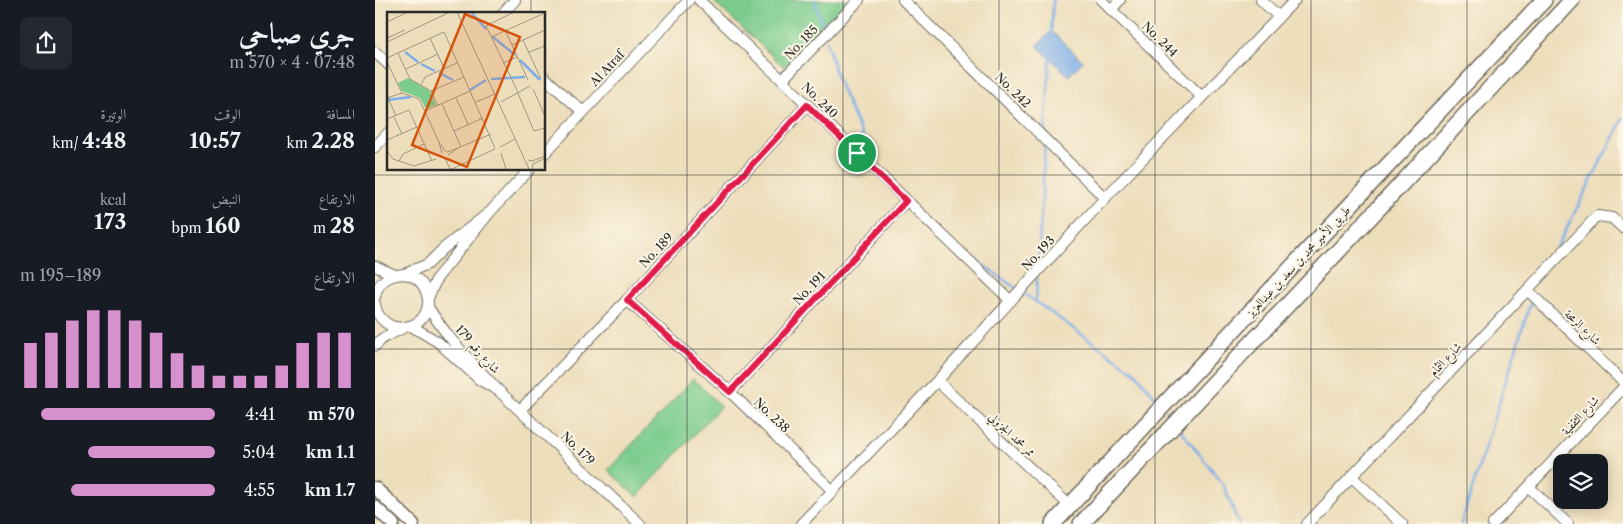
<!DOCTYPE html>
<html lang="ar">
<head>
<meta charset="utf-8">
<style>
	:root { --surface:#171b24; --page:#242831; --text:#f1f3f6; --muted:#9ea1a6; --accent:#d690ce }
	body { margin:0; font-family:"Libre Caslon Text",Amiri,serif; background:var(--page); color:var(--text); direction:rtl; height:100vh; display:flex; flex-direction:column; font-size:19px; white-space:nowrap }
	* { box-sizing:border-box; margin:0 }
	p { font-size:16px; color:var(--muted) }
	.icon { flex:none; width:28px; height:28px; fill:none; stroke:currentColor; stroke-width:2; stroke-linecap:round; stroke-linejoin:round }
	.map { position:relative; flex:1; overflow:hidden; direction:ltr }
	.details { display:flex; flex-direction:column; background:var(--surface); width:375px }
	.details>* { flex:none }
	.fabs { position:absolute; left:1178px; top:454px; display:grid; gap:10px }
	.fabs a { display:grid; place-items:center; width:55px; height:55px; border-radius:10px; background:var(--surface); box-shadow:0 2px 12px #0003; font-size:25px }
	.pin { position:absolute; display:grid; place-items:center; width:42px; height:42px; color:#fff; margin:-21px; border:2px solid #fff; border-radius:50%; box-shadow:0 1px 5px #0007 }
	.round { display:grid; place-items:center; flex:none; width:52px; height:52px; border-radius:10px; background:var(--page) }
	.overview { display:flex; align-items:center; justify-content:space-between; height:85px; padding:0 20px }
	h1 { font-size:28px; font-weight:800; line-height:38px }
	.figures { display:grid; grid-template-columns:repeat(3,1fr); gap:8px; height:85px; padding:5px 20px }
	.figures div { display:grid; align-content:center }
	.figures b { font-size:21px; font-weight:800 }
	.figures small { font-size:14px; font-weight:400 }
	.figures p { font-size:14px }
	.chart { height:140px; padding:10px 20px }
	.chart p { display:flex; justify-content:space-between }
	.chart svg { width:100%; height:90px; margin-top:5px; stroke:var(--accent); stroke-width:6 }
	ul { padding:0 20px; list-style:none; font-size:16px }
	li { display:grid; grid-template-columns:80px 60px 1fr; align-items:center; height:38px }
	li i { height:12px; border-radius:6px; background:var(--accent) }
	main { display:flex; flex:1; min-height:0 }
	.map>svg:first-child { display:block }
	.green { fill:#7ccc8d; stroke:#547c5c }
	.water { fill:#7cade8; stroke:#546c8a }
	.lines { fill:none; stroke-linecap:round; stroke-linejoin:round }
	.stream { stroke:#7cade8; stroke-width:2.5 }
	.minor-casing { stroke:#6f6a5d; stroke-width:12 }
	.tertiary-casing { stroke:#6f6a5d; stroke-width:15 }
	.secondary-casing { stroke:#6f6a5d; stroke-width:18 }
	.minor { stroke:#fff; stroke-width:10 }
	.tertiary { stroke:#fff; stroke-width:12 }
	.secondary { stroke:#fff; stroke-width:15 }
	.route-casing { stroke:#fff; stroke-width:10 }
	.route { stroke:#e11d48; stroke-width:6 }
	.grid { fill:none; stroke:#2b2b2b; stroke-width:1; stroke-opacity:0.55 }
	.labels { text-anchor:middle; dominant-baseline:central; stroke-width:4; stroke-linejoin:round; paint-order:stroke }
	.street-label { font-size:12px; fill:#2b2b2b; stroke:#fcf5e5 }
	.inset-river { fill:none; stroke:#7cade8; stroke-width:2.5 }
	.inset-road { fill:none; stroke:#9f9681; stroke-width:1 }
	.view { fill:#d5540f; fill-opacity:0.15; stroke:#d5540f; stroke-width:2.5 }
	.inset-edge { fill:none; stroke:#2b2b2b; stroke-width:2.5 }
</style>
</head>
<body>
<main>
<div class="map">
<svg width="1248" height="524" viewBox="0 0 1248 524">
	<rect width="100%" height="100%" fill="#fcf5e5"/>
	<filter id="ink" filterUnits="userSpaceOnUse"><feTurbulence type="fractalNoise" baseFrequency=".02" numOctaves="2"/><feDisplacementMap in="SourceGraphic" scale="10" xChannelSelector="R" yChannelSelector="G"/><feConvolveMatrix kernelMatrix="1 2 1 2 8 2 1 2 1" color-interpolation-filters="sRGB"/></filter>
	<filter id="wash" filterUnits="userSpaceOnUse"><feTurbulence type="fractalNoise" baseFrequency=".0096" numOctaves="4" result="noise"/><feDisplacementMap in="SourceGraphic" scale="20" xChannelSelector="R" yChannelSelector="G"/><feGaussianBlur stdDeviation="1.12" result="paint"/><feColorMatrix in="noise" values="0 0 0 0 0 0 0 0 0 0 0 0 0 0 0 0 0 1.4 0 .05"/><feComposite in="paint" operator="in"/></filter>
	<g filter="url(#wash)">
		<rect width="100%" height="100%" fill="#eddebb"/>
		<!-- green -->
		<path class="green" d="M337 0H472L409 67Z
			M318 379 346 406 262 497 233 470Z"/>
		<!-- water -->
		<path class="water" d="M676 31 708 61 694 76 662 46Z"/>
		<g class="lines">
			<!-- stream -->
			<path class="stream" d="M440 0 449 32
				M676 33 678 0
				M451 40 463 81 499 163
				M670 136 675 56
				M1177 257 1248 118
				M598 258 642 289
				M663 266 670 144
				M647 292 761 373 784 402
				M661 302 662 276
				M791 411 798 419
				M804 428 848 484 864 524
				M1086 524 1157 298"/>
		</g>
	</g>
	<g filter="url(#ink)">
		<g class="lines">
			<defs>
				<path id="minor" d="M324 0 636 301
					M528 0 730 198
					M726 0 827 97
					M886 0 904 17
					M736 10 745 0
					M127 14 140 0
					M0 52 14 65
					M169 77 208 112
					M407 80 484 0
					M0 147 14 132
					M169 154 314 0
					M115 212 155 169
					M0 266 20 275
					M29 274 53 264 69 248 115 212 62 278 53 298
					M1152 290 1248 382
					M0 297C1 288 7 280 15 277 53 261 70 321 30 327 15 330 2 319 0 304
					M252 300 355 392 457 490
					M36 326 63 342 105 380 124 391C98 364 72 338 53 307
					M0 346 8 338 28 328
					M562 381 695 506
					M124 391 265 524
					M355 392 531 201
					M145 410 252 300 432 105
					M977 477 1027 524
					M1154 487 1193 524
					M426 524 562 381 730 198 920 0
					M932 524 1222 216 1237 218 1248 228
					M1118 524 1248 388"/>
				<path id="tertiary" d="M0 488 38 524
					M0 507 18 524"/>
				<path id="secondary" d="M678 524 932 251 1169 0
					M706 524 1017 194 1197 0"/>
			</defs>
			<!-- minor casing -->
			<use href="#minor" class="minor-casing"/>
			<!-- tertiary casing -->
			<use href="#tertiary" class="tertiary-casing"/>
			<!-- secondary casing -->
			<use href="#secondary" class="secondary-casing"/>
			<!-- minor -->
			<use href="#minor" class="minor"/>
			<!-- tertiary -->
			<use href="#tertiary" class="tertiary"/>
			<!-- secondary -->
			<use href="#secondary" class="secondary"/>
		</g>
	</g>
	<g class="lines" filter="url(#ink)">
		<defs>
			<path id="route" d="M432 105 531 201 355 392 252 300Z"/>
		</defs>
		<!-- route casing -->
		<use href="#route" class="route-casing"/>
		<!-- route -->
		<use href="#route" class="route"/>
	</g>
	<!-- grid -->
	<path class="grid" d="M156 0V14M312 0V524M468 0V524M624 0V524M780 0V524M936 0V524M1092 0V524M156 169V524M0 175H1248M0 349H1248"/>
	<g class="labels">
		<!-- street labels -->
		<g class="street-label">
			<text transform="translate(785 39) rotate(44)">No. 244</text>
			<text transform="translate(426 42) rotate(-46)">No. 185</text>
			<text transform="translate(232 68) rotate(-47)">Al Atraf</text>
			<text transform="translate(638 90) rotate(44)">No. 242</text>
			<text transform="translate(445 100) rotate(44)">No. 240</text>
			<text transform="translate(281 250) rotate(-47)">No. 189</text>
			<text transform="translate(663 253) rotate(-47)">No. 193</text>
			<text transform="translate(923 261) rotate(-47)">طريق الأمير محمد بن سعد بن عبدالعزيز</text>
			<text transform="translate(434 288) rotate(-47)">No. 191</text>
			<text transform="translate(1208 327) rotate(44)">شارع الرمحة</text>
			<text transform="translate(103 349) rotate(48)">شارع رقم 179</text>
			<text transform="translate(1070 359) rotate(-47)">شارع الثمام</text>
			<text transform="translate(397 415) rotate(44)">No. 238</text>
			<text transform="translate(1205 415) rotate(-47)">شارع الثقفية</text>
			<text transform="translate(637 434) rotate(43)">ممر محمد الجزولي</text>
			<text transform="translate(203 448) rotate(44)">No. 179</text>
		</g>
	</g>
	<!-- overview -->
	<g transform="translate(12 12)">
		<rect width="158" height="158" fill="#eddebb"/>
		<path d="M21 66 43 79 49 93 39 97 33 86 15 79 11 71Z" fill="#7ccc8d"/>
		<path class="inset-river" d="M84 0 99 17M106 25 128 43M18 40 31 50M133 48 153 68M34 52 48 59M52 61 66 68M104 67 138 65M83 78 99 68M0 88 24 85"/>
		<path class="inset-road" d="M70 0 142 157M127 0 99 14 130 78M0 10 21 0M118 18 141 68M104 25 158 1M0 26 18 18M43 26 57 56M136 28 154 67M0 30 63 0M125 33 158 18M142 40 158 34M11 41 23 67 44 79 51 94M0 46 57 20 108 136M0 50 15 81M116 51 130 45M19 57 51 42M34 73 38 65 70 51M146 77 158 104M44 79 77 65M130 79 147 119 158 116M0 86 15 81 32 87 52 130M1 86 9 104M69 86 81 112M89 90 108 82M114 90 143 74M55 92 74 135M38 99 83 79M7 105 15 122M0 107 22 98 45 149M67 119 96 106M0 128 30 115M113 135 128 127M71 136 104 122M0 139 6 147 27 154 49 147M60 140 71 136 61 143M55 141 52 130 59 140M114 141 119 157M58 146 63 157H68M141 148 145 149 158 144M12 149 16 142 37 132M67 156 108 137M145 157 146 152 158 146"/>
		<path class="view" d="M78 2 133 25 80 155 25 133Z"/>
		<rect width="158" height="158" class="inset-edge"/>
	</g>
</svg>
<div class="fabs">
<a><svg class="icon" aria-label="layers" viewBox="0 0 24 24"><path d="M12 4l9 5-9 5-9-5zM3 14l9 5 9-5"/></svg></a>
</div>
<div class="pin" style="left:482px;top:153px;background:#1e9e55"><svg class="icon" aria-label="arrive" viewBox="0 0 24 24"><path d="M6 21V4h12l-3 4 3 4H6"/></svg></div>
</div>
<section class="details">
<div class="overview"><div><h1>جري صباحي</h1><p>07:48 · 4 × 570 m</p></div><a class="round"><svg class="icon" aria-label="share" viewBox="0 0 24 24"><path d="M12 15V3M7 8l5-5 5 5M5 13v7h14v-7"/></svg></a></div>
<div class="figures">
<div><p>المسافة</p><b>2.28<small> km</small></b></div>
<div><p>الوقت</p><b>10:57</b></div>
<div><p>الوتيرة</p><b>4:48<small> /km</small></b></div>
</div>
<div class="figures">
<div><p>الارتفاع</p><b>28<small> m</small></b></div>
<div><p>النبض</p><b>160<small> bpm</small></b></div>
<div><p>kcal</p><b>173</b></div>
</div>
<div class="chart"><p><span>الارتفاع</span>189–195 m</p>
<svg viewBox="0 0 160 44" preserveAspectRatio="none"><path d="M5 44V22M15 44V17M25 44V11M35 44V6M45 44V6M55 44V11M65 44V17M75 44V27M85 44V33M95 44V38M105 44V38M115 44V38M125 44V33M135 44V22M145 44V17M155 44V17"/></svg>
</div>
<ul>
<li><b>570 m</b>4:41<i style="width:89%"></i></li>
<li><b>1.1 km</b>5:04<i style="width:65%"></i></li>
<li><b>1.7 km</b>4:55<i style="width:74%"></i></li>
</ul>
</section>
</main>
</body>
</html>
